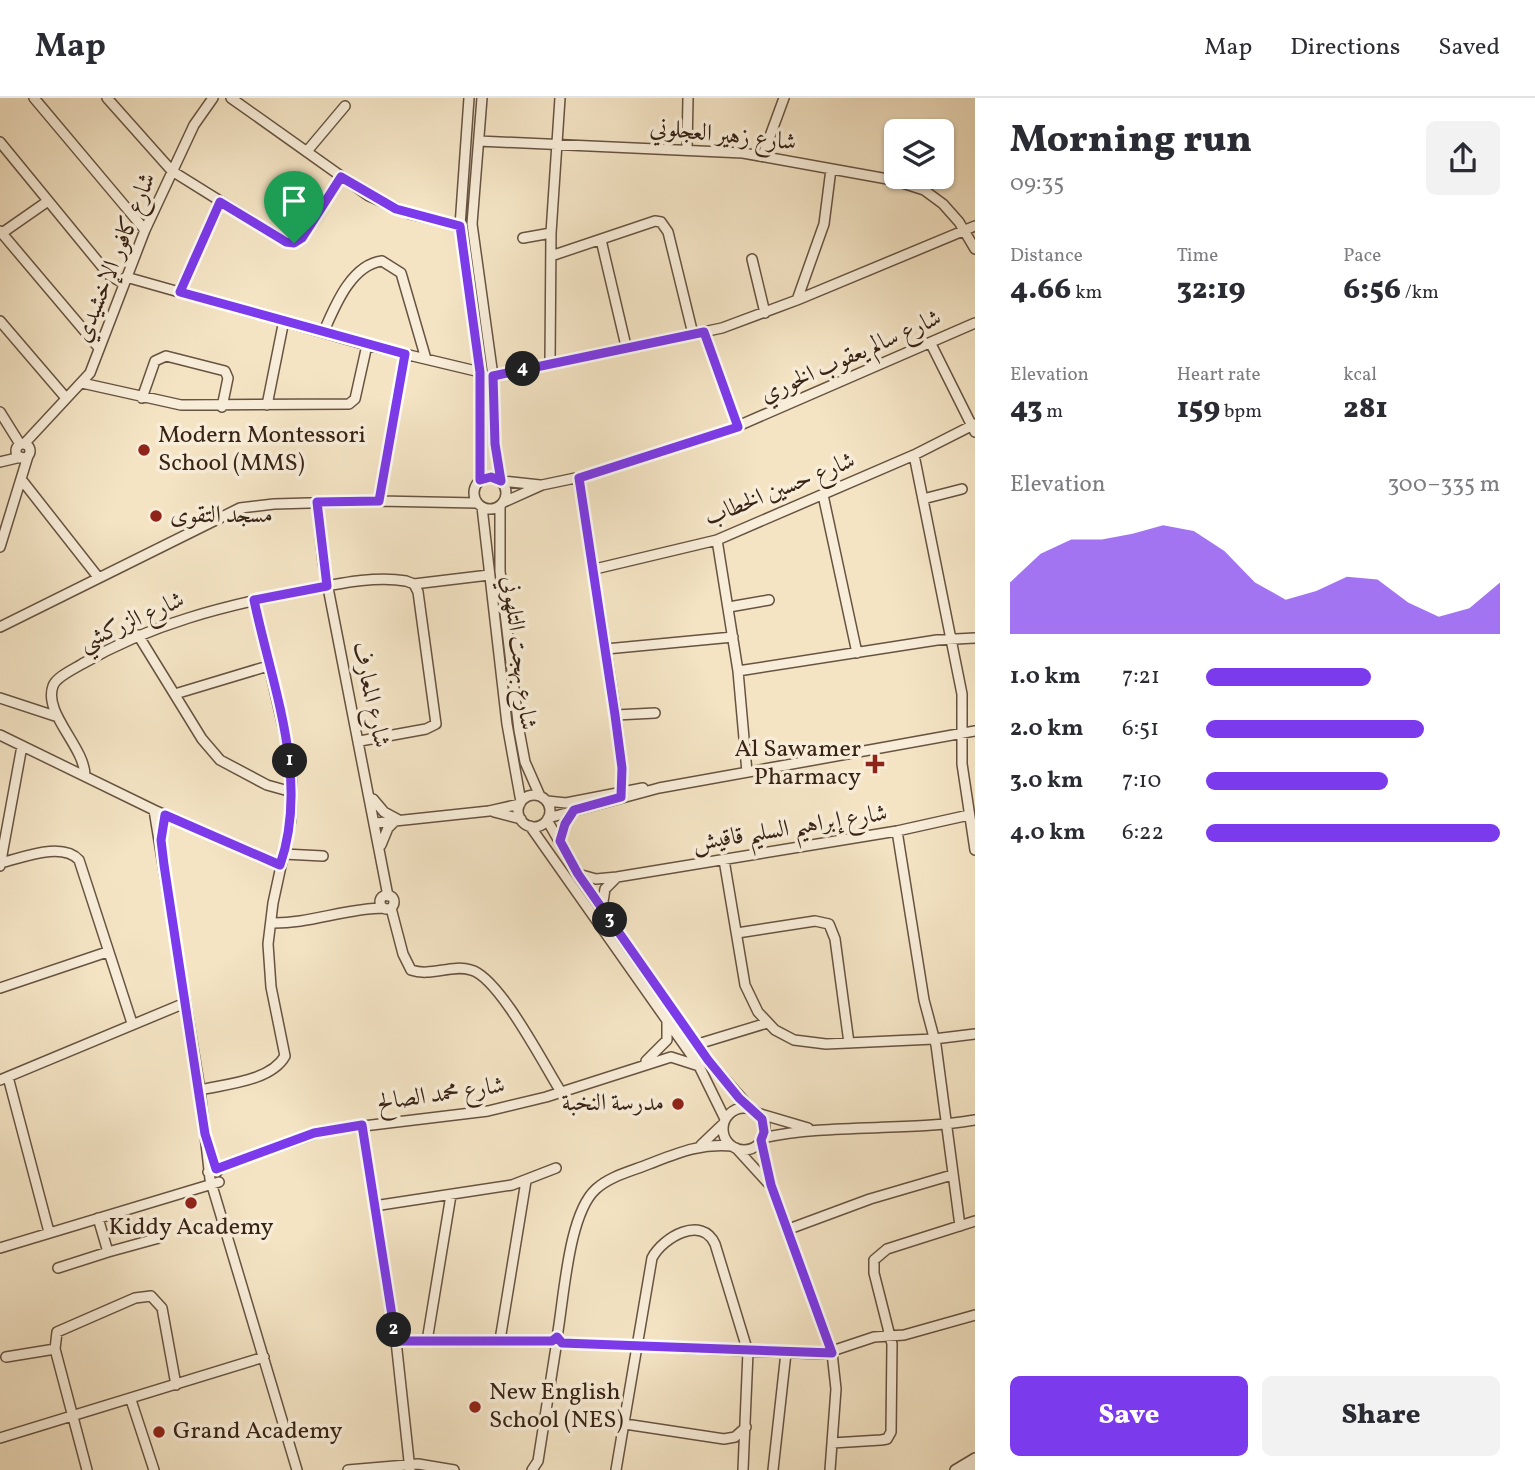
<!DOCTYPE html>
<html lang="en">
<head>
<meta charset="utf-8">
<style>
	:root { --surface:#fff; --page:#f2f2f3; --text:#2b2b33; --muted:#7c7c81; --line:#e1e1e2; --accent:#7c3aed }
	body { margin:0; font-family:Vollkorn,Amiri,serif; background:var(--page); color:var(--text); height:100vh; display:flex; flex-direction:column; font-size:26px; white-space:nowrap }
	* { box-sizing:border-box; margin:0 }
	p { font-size:23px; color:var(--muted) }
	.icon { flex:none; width:38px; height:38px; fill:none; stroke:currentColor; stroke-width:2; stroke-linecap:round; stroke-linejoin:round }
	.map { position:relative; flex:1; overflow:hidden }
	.side { display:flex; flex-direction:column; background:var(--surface); width:560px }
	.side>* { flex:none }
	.controls { position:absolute; left:884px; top:21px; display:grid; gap:14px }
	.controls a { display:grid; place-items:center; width:70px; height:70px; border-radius:10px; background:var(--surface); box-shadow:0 2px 5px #0004; font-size:35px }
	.pin { position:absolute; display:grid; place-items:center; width:60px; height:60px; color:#fff; margin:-72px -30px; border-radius:50% 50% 50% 0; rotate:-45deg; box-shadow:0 0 7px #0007 }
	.pin .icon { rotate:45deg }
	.km { position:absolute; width:35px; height:35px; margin:-18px; border-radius:50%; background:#222; color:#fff; font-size:19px; line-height:35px; text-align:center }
	.round { display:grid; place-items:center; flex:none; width:74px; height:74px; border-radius:10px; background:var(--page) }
	.overview { display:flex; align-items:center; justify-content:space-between; height:119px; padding:0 35px }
	h1 { font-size:38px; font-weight:800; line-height:52px }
	.metrics { display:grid; grid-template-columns:repeat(3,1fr); gap:10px; height:119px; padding:7px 35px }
	.metrics div { display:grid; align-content:center }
	.metrics b { font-size:30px; font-weight:800 }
	.metrics small { font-size:19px; font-weight:400 }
	.metrics p { font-size:19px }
	.chart { height:196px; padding:14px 35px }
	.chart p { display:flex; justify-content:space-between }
	.chart svg { width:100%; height:126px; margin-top:7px; fill:var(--accent); opacity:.7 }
	.button { display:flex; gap:14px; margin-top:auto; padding:14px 35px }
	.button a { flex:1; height:80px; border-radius:10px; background:var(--accent); color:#fff; font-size:28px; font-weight:800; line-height:80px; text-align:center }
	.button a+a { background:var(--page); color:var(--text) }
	ul { padding:0 35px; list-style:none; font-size:23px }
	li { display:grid; grid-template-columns:112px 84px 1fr; align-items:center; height:52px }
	li i { height:18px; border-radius:9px; background:var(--accent) }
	header { display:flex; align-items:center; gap:42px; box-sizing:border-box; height:98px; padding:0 35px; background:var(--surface); border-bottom:2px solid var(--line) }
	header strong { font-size:33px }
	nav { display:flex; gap:38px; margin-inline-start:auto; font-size:24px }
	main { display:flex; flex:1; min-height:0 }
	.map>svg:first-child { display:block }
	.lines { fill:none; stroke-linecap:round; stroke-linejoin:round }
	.minor-casing { stroke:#675341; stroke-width:12 }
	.minor { stroke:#f8edd9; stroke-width:9 }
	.route-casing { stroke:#fff; stroke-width:14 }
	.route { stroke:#7c3aed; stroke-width:9 }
	.poi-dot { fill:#8f2418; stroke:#f8edd9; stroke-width:2.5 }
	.labels { text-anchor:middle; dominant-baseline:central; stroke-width:7; stroke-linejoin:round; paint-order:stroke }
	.street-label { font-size:24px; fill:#382315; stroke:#f8edd9 }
	.poi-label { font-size:24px; fill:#382315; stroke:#f8edd9; text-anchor:start }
</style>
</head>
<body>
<header>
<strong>Map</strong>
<nav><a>Map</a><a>Directions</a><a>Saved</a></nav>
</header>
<main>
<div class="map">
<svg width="975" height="1372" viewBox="0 0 975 1372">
	<rect width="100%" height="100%" fill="#f4e4c4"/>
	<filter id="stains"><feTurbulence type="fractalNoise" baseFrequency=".00286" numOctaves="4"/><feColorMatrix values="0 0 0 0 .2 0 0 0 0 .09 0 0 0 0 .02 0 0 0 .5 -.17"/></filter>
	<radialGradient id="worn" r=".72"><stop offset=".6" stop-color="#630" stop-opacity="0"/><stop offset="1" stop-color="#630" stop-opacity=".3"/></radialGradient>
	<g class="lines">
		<defs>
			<path id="minor" d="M34 0 145 132
				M107 0 172 73 286 144 294 145 302 140 341 79
				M231 0 369 98 410 116 460 128
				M469 0 460 128 480 274V382
				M482 0 472 126 493 278 495 346 501 382
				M479 43 743 55 893 82 924 92 943 106 959 124 975 151
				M0 44 109 177 123 185
				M687 51 688 0
				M308 52 345 8
				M763 57 784 0
				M0 133 99 250
				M2 135 48 103
				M523 140 551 135
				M601 142 626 248
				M551 158 655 123 661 124 668 134 693 236
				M752 161 765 215
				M126 179 367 247 480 274
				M179 194 221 104
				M797 202 975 128
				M0 223 66 300
				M324 233C335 208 351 167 382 163L401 175 426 261
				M704 234 738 329
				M931 246 975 334
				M550 265 551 135 560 0
				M493 278 722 230 797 202 824 126 831 71
				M82 285 181 307 349 306 355 301 367 247
				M142 300 155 263 166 258 225 273 228 280 222 309
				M267 307 284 222
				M0 314 20 346
				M24 346 90 275 145 132 194 27 213 0
				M16 353a7 7 0 1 1 14 0a7 7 0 1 1-14 0Z
				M914 357 962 596V666L975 752
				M0 364 21 359
				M474 395a16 16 0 1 1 32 0a16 16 0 1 1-32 0Z
				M579 380 616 617 622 670 621 699
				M21 381 98 479
				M502 383 540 387
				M823 397 857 555
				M923 401 962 391
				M379 403 405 256
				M317 404 323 464 388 798
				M504 404 542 387 585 378 731 331 975 225
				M482 409 507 626 521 704
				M500 409V473L519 632 525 664 540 698
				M717 442 738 573 747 674
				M0 449 28 358
				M595 471 717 442 914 357 975 326
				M414 486 489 477
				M729 509 769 502
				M0 529 240 410 274 406 379 403 477 405
				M138 537 202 641 220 662 267 687 292 694
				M606 551 733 539
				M738 573 937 542 975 540
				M175 596 268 568
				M0 600 58 619
				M616 617 655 615
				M0 637 154 712 280 767
				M85 677C84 648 43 615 53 588 56 579 74 571 82 566 151 526 223 508 300 493 333 487 373 477 406 483L414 486 418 494 436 626 426 631 360 643
				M518 713a16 16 0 1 1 32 0a16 16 0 1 1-32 0Z
				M373 701 384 714 397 721 388 730 381 747
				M547 703 566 705 643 690
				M154 712 200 992 210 1081 297 1372
				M494 714 521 721
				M548 720 659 690 975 633
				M547 722 578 776 708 962 752 1012
				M376 725 489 713 520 706
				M530 728 699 968 725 1021
				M897 733 924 902 936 947 960 1128
				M161 742 165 717
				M560 743 565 726 573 713
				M284 756 323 758
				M724 762 745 887 758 914 775 932 794 942 826 946 934 941 975 936
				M0 765C22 760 62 743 79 762L132 925
				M0 768 22 648
				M578 776 596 781 617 779 897 733 969 717
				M380 804a7 7 0 1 1 14 0a7 7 0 1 1-14 0Z
				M391 810 403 856 411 872C431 879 451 866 471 872 499 879 544 967 561 994
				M602 810 605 791 616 780
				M271 825C309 826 346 810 384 810
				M737 835 815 823 829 826 835 841 849 945
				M0 890 107 854
				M698 946 767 925
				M646 963 667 942V923
				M8 979 49 1134
				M0 982 185 905
				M200 992C226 986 271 983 285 958L271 889 268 846 273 805 291 722 292 683 287 646 254 502
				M723 1031a21 21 0 1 1 42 0a21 21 0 1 1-42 0Z
				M757 1015 808 1030
				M362 1027 396 1243 410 1372
				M762 1040C832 1025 904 1034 975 1022
				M207 1041 217 1074
				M761 1042 771 1087 832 1255 836 1291 830 1372
				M701 1047 723 1026
				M736 1050 769 1086
				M208 1074 322 1033 488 1013 546 999 671 959 699 968
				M374 1108 512 1087 556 1070
				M789 1131 870 1101 952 1077
				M0 1150 219 1084
				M108 1154 159 1140
				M58 1170 108 1154 98 1120
				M557 1239C564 1201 568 1116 596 1091 610 1078 632 1073 649 1066 678 1055 701 1045 732 1048
				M500 1242 526 1083
				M396 1243H552
				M427 1243 451 1097
				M562 1245 823 1256 874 1239 904 1237 975 1217
				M6 1259 55 1251
				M131 1302 154 1372
				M625 1326 724 1341 735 1339 746 1329
				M0 1340 264 1259
				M832 1345 881 1342 887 1341 891 1334 892 1246 874 1175V1162L887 1151 975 1123
				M87 1372 55 1251 57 1234 135 1200 151 1198 162 1210 176 1287
				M348 1372 418 1366 454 1372
				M532 1372 538 1363 556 1249
				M616 1372 652 1160C663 1139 702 1117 715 1146L748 1254 743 1372
				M773 1372 786 1255
				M955 1372 975 1360
				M968 1372 975 1368"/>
		</defs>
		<!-- minor casing -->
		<use href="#minor" class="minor-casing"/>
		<!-- minor -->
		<use href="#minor" class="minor"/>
	</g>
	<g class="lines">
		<defs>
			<path id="route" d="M341 79 396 111 460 128 480 274V382L491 379 501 383 495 346 493 278 704 234 738 329 579 380 615 617 622 670 621 699 574 712 565 726 560 743 578 776 708 962 739 1000 762 1021 764 1034 761 1042 771 1087 832 1255 562 1245 557 1239 552 1243H396L362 1027 314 1035 216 1071 205 1036 164 767 161 742 165 717 280 767C310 681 272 588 254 502L327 488 317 404 379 403 405 256 180 194 220 104 286 144 294 145 302 140Z"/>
		</defs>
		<!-- route casing -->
		<use href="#route" class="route-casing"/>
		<!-- route -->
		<use href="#route" class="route"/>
	</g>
	<!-- markers -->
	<g class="poi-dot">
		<circle cx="144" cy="352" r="7"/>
		<circle cx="156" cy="418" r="7"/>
		<path d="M871.5 655.5h7v7h7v7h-7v7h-7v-7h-7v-7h7z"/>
		<circle cx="678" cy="1006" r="7"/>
		<circle cx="191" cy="1105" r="7"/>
		<circle cx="475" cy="1309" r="7"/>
		<circle cx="159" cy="1334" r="7"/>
	</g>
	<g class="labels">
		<!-- street labels -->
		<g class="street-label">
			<text transform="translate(723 38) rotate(6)">شارع زهير العجلوني</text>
			<text transform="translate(116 160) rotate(-68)">شارع كافور الإخشيدي</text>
			<text transform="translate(851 259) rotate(-24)">شارع سالم يعقوب الخوري</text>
			<text transform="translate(780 392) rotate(-22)">شارع حسين الخطاب</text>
			<text transform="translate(132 524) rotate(-24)">شارع الزركشي</text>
			<text transform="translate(518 555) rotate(83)">شارع بهجت التلهوني</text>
			<text transform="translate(370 597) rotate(78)">شارع المعارف</text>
			<text transform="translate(790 731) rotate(-9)">شارع إبراهيم السليم قاقيش</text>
			<text transform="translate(441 997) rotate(-8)">شارع محمد الصالح</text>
		</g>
		<!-- poi labels -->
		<g class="poi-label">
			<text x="158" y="338">Modern Montessori<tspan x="158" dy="28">School (MMS)</tspan></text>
			<text x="170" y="418">مسجد التقوى</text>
			<text x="861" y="652" text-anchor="end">Al Sawamer<tspan x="861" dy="28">Pharmacy</tspan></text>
			<text x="664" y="1006" text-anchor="end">مدرسة النخبة</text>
			<text x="191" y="1130" text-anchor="middle">Kiddy Academy</text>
			<text x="489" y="1295">New English<tspan x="489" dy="28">School (NES)</tspan></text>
			<text x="173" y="1334">Grand Academy</text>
		</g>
	</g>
	<rect width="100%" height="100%" filter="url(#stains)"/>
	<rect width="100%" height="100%" fill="url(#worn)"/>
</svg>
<div class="controls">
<a><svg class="icon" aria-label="layers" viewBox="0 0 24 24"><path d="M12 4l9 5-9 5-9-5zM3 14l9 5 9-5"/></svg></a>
</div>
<div class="pin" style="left:294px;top:145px;background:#1e9e55"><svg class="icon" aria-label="arrive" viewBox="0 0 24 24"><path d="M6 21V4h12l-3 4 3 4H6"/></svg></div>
<b class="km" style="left:290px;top:663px">1</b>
<b class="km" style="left:394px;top:1232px">2</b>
<b class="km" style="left:610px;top:822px">3</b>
<b class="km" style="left:523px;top:271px">4</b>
</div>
<section class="side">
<div class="overview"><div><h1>Morning run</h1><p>09:35</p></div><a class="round"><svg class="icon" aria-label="share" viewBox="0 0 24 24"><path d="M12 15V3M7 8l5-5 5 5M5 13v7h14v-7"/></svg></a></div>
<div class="metrics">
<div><p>Distance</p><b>4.66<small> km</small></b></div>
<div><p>Time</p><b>32:19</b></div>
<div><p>Pace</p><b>6:56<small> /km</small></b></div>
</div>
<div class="metrics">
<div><p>Elevation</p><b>43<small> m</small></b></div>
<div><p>Heart rate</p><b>159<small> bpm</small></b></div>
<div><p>kcal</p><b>281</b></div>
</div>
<div class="chart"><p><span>Elevation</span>300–335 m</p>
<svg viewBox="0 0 160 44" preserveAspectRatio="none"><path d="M0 44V26L10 16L20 11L30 11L40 9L50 6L60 8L70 15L80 26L90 32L100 29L110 24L120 25L130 33L140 38L150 35L160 26V44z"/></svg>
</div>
<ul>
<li><b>1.0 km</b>7:21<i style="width:56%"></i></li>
<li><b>2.0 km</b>6:51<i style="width:74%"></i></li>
<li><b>3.0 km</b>7:10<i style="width:62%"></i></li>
<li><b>4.0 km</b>6:22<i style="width:100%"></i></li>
</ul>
<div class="button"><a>Save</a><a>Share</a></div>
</section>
</main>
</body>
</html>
